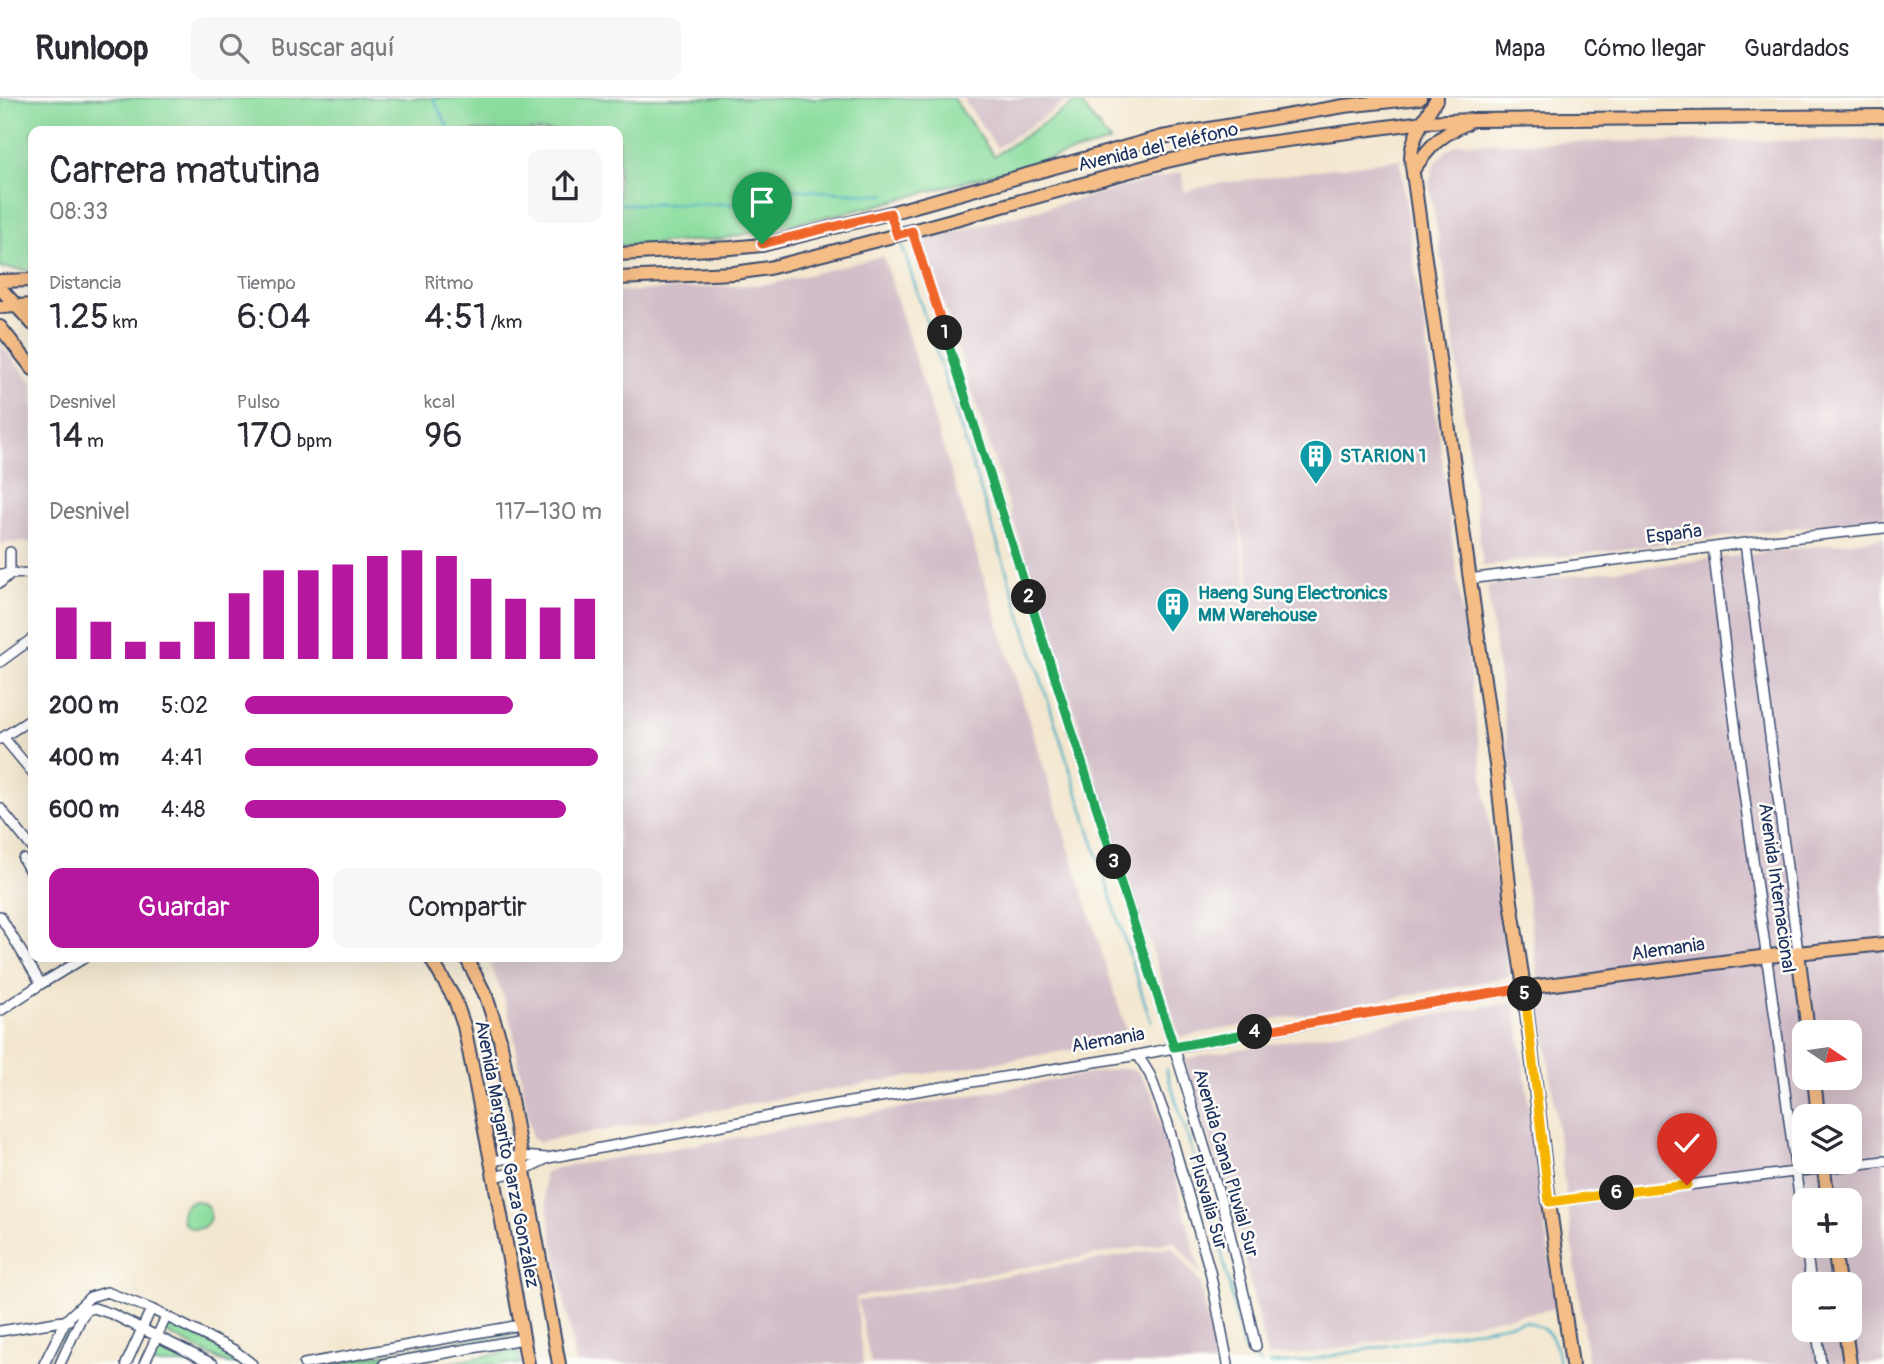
<!DOCTYPE html>
<html lang="es">
<head>
<meta charset="utf-8">
<style>
	:root { --surface:#fff; --page:#f7f7f7; --text:#2b2b33; --muted:#7c7c81; --line:#e1e1e2; --accent:#b5179e }
	body { margin:0; font-family:Pangolin,sans-serif; background:var(--page); color:var(--text); height:100vh; display:flex; flex-direction:column; font-size:26px; white-space:nowrap }
	* { box-sizing:border-box; margin:0 }
	p { font-size:23px; color:var(--muted) }
	.icon { flex:none; width:38px; height:38px; fill:none; stroke:currentColor; stroke-width:2; stroke-linecap:round; stroke-linejoin:round }
	.map { position:relative; flex:1; overflow:hidden }
	.panel { position:absolute; left:28px; top:28px; width:595px; height:836px; display:flex; flex-direction:column; background:var(--surface); border-radius:14px; box-shadow:0 7px 28px #0002 }
	.panel>* { flex:none }
	.needle { width:46px; rotate:103deg }
	.controls { position:absolute; left:1792px; top:922px; display:grid; gap:14px }
	.controls a { display:grid; place-items:center; width:70px; height:70px; border-radius:14px; background:var(--surface); box-shadow:0 7px 28px #0002; font-size:35px }
	.pin { position:absolute; display:grid; place-items:center; width:60px; height:60px; color:#fff; margin:-72px -30px; border-radius:50% 50% 50% 0; rotate:-45deg; box-shadow:0 0 7px #0007 }
	.pin .icon { rotate:45deg }
	.km { position:absolute; width:35px; height:35px; margin:-18px; border-radius:50%; background:#222; color:#fff; font-size:19px; line-height:35px; text-align:center }
	.round { display:grid; place-items:center; flex:none; width:74px; height:74px; border-radius:14px; background:var(--page) }
	.head { display:flex; align-items:center; justify-content:space-between; height:119px; padding:0 21px }
	h1 { font-size:38px; font-weight:600; line-height:52px }
	.metrics { display:grid; grid-template-columns:repeat(3,1fr); gap:10px; height:119px; padding:7px 21px }
	.metrics div { display:grid; align-content:center }
	.metrics b { font-size:35px; font-weight:600 }
	.metrics small { font-size:19px; font-weight:400 }
	.metrics p { font-size:19px }
	.chart { height:196px; padding:14px 21px }
	.chart p { display:flex; justify-content:space-between }
	.chart svg { width:100%; height:126px; margin-top:7px; stroke:var(--accent); stroke-width:6 }
	.button { display:flex; gap:14px; margin-top:auto; padding:14px 21px }
	.button a { flex:1; height:80px; border-radius:14px; background:var(--accent); color:#fff; font-size:28px; font-weight:600; line-height:80px; text-align:center }
	.button a+a { background:var(--page); color:var(--text) }
	ul { padding:0 21px; list-style:none; font-size:23px }
	li { display:grid; grid-template-columns:112px 84px 1fr; align-items:center; height:52px }
	li i { height:18px; border-radius:9px; background:var(--accent) }
	header { display:flex; align-items:center; gap:42px; box-sizing:border-box; height:98px; padding:0 35px; background:var(--surface); border-bottom:2px solid var(--line) }
	header strong { font-size:33px }
	nav { display:flex; gap:38px; margin-inline-start:auto; font-size:24px }
	.search { width:490px; height:63px; background:var(--page); display:flex; align-items:center; gap:18px; box-sizing:border-box; padding:0 24px; border-radius:14px; color:var(--muted); font-size:26px }
	.map>svg:first-child { display:block }
	.industrial { fill:#d2bdc8; fill-rule:evenodd }
	.green { fill:#8bdd9e; stroke:#53867e; stroke-width:2 }
	.lines { fill:none; stroke-linecap:round; stroke-linejoin:round }
	.stream { stroke:#42acc1; stroke-width:2.5 }
	.minor-casing { stroke:#3b4b6f; stroke-width:12 }
	.major-casing { stroke:#3b4b6f; stroke-width:16 }
	.minor { stroke:#fff; stroke-width:9 }
	.major { stroke:#f6be87; stroke-width:12 }
	.split-1-casing { stroke:#fff; stroke-width:14 }
	.split-2-casing { stroke:#fff; stroke-width:14 }
	.split-3-casing { stroke:#fff; stroke-width:14 }
	.split-4-casing { stroke:#fff; stroke-width:14 }
	.split-5-casing { stroke:#fff; stroke-width:14 }
	.split-6-casing { stroke:#fff; stroke-width:14 }
	.split-7-casing { stroke:#fff; stroke-width:14 }
	.split-1 { stroke:#f0652b; stroke-width:9 }
	.split-2 { stroke:#22a559; stroke-width:9 }
	.split-3 { stroke:#22a559; stroke-width:9 }
	.split-4 { stroke:#22a559; stroke-width:9 }
	.split-5 { stroke:#f0652b; stroke-width:9 }
	.split-6 { stroke:#f5b400; stroke-width:9 }
	.split-7 { stroke:#f5b400; stroke-width:9 }
	.labels { text-anchor:middle; dominant-baseline:central; stroke-width:5; stroke-linejoin:round; paint-order:stroke }
	.street-label { font-size:19px; fill:#1b2f5e; stroke:#fdfcf7 }
	.culture-label { font-size:19px; font-weight:bold; fill:#0d838f; stroke:#fdfcf7; text-anchor:start }
</style>
</head>
<body>
<header>
<strong>Runloop</strong>
<div class="search"><svg class="icon" aria-label="search" viewBox="0 0 24 24"><circle cx="10" cy="10" r="6"/><path d="M15 15l6 6"/></svg>Buscar aquí</div>
<nav><a>Mapa</a><a>Cómo llegar</a><a>Guardados</a></nav>
</header>
<div class="map">
<svg width="1884" height="1266" viewBox="0 0 1884 1266">
	<rect width="100%" height="100%" fill="#fdfcf7"/>
	<filter id="ink" filterUnits="userSpaceOnUse"><feTurbulence type="fractalNoise" baseFrequency=".0143" numOctaves="2"/><feDisplacementMap in="SourceGraphic" scale="14" xChannelSelector="R" yChannelSelector="G"/><feConvolveMatrix kernelMatrix="1 2 1 2 8 2 1 2 1" color-interpolation-filters="sRGB"/></filter>
	<filter id="wash" filterUnits="userSpaceOnUse"><feTurbulence type="fractalNoise" baseFrequency=".00686" numOctaves="4" result="noise"/><feDisplacementMap in="SourceGraphic" scale="28" xChannelSelector="R" yChannelSelector="G"/><feGaussianBlur stdDeviation="1.57" result="paint"/><feColorMatrix in="noise" values="0 0 0 0 0 0 0 0 0 0 0 0 0 0 0 0 0 1.4 0 .05"/><feComposite in="paint" operator="in"/></filter>
	<g filter="url(#wash)">
		<rect width="100%" height="100%" fill="#f3e7cf"/>
		<!-- industrial -->
		<path class="industrial" d="M963 0H1072L997 50Z
			M1884 42V419L1483 468 1450 208 1429 86 1434 67 1446 53 1459 45Z
			M1400 61 1421 215 1423 216 1509 879 1180 939 923 142 1182 74 1184 94 1210 87ZM1232 380 1252 497 1250 498H1249Z
			M883 158 1128 938 1125 943 822 993 539 1044 532 1040 513 932 504 900 487 859H618V194L771 186Z
			M0 245 33 286V444L0 445Z
			M1884 440V1266H1588L1487 488ZM1804 934H1850V980H1804ZM1804 1018H1850V1064H1804ZM1804 1102H1850V1148H1804ZM1804 1186H1850V1232H1804Z
			M1515 903 1556 1210 1314 1255 1267 1259 1243 1153 1184 961Z
			M1121 970 1137 973 1153 997 1201 1176 1174 1143 856 1199 863 1266H576L544 1092V1076L556 1070 741 1039Z
			M1172 1149 1200 1184 1215 1266H871L858 1203Z"/>
		<!-- green -->
		<path class="green" d="M0 0H953L994 58 1079 2 1110 44 875 108 722 141 618 148V33H33V173L0 169Z
			M182 1117a14 14 0 1 1 28 0a14 14 0 1 1-28 0Z
			M171 1225 239 1260 246 1266H228L166 1235Z
			M73 1229 56 1266H49L66 1231Z
			M519 1232 520 1236 358 1266H326Z
			M159 1247 201 1266H150Z
			M518 1252 520 1266H443Z"/>
		<g class="lines">
			<!-- stream -->
			<path class="stream" d="M433 0 450 33
				M618 106H740L784 91 886 97
				M902 147 1151 924
				M1166 971 1215 1125 1244 1252 1261 1266
				M1269 1266 1297 1264 1526 1223C1551 1232 1556 1239 1559 1266"/>
		</g>
	</g>
	<g filter="url(#ink)">
		<g class="lines">
			<defs>
				<path id="minor" d="M912 133 1174 949 1226 1119 1256 1248
					M1745 445 1798 854
					M1713 449C1739 679 1775 907 1804 1137
					M0 476 33 475
					M1469 481 1745 445 1884 430
					M0 485 10 476V454
					M0 564 33 540
					M3 639 33 675
					M0 641 33 620
					M0 710 33 751
					M23 761 33 779
					M0 818 41 886
					M0 913 41 886 86 859
					M1138 957 1150 977 1167 1023 1210 1173 1228 1266
					M491 1063 522 1058 547 1060
					M494 1079 524 1072 548 1060 813 1010 1138 957 1234 938 1524 890
					M1549 1104 1884 1063
					M1806 1148 1811 1186
					M1817 1232 1821 1266
					M0 1233 69 1222
					M44 1266 66 1222 90 1199 107 1194 151 1211 234 1252 252 1266
					M60 1266 81 1220 87 1212 94 1210 112 1216 213 1266
					M126 1266 151 1211
					M144 1266 166 1219
					M304 1266 520 1227
					M384 1266 523 1241"/>
				<path id="major" d="M1437 0C1426 19 1411 38 1411 61L1497 674 1510 797 1524 890 1549 1104 1572 1266
					M1413 72C1431 47 1439 38 1467 25
					M618 156 731 150 762 147 890 115 1162 39 1344 8 1420 0
					M618 180 734 175 769 170 897 137 1167 63 1221 51 1423 24 1472 22 1884 18
					M0 183 33 182
					M0 190 33 226
					M0 209 33 207
					M0 229 33 271
					M1798 854 1808 934
					M430 859 455 902 464 928 491 1063 528 1266
					M466 859 486 898 500 941 559 1266
					M1524 890 1768 858 1884 846
					M1814 980 1818 1018
					M1823 1064 1828 1102
					M1834 1148 1839 1186
					M1845 1232 1850 1266"/>
			</defs>
			<!-- minor casing -->
			<use href="#minor" class="minor-casing"/>
			<!-- major casing -->
			<use href="#major" class="major-casing"/>
			<!-- minor -->
			<use href="#minor" class="minor"/>
			<!-- major -->
			<use href="#major" class="major"/>
		</g>
	</g>
	<g class="lines" filter="url(#ink)">
		<defs>
			<path id="split-1" d="M762 146 890 115 897 137 912 133 945 235"/>
			<path id="split-2" d="M945 235 1029 499"/>
			<path id="split-3" d="M1029 499 1114 764"/>
			<path id="split-4" d="M1114 764 1174 949 1255 934"/>
			<path id="split-5" d="M1255 934 1524 890 1525 896"/>
			<path id="split-6" d="M1525 896 1549 1104 1617 1095"/>
			<path id="split-7" d="M1617 1095 1687 1087"/>
		</defs>
		<!-- split-1 casing -->
		<use href="#split-1" class="split-1-casing"/>
		<!-- split-2 casing -->
		<use href="#split-2" class="split-2-casing"/>
		<!-- split-3 casing -->
		<use href="#split-3" class="split-3-casing"/>
		<!-- split-4 casing -->
		<use href="#split-4" class="split-4-casing"/>
		<!-- split-5 casing -->
		<use href="#split-5" class="split-5-casing"/>
		<!-- split-6 casing -->
		<use href="#split-6" class="split-6-casing"/>
		<!-- split-7 casing -->
		<use href="#split-7" class="split-7-casing"/>
		<!-- split-1 -->
		<use href="#split-1" class="split-1"/>
		<!-- split-2 -->
		<use href="#split-2" class="split-2"/>
		<!-- split-3 -->
		<use href="#split-3" class="split-3"/>
		<!-- split-4 -->
		<use href="#split-4" class="split-4"/>
		<!-- split-5 -->
		<use href="#split-5" class="split-5"/>
		<!-- split-6 -->
		<use href="#split-6" class="split-6"/>
		<!-- split-7 -->
		<use href="#split-7" class="split-7"/>
	</g>
	<!-- icons -->
	<defs>
		<symbol id="building-pin" viewBox="-11 -11 22 30"><path d="M0 17L-7.5 6A9.5 9.5 0 1 1 7.5 6Z" fill="#0f9aa8" stroke="#fdfcf7"/><path d="M-4-6H4V6H1V3H-1V6H-4ZM-2.5-4.3h1.7v1.8h-1.7ZM.8-4.3h1.7v1.8H.8ZM-2.5-1h1.7V.8h-1.7ZM.8-1h1.7V.8H.8Z" fill="#fff"/></symbol>
	</defs>
	<g fill-rule="evenodd">
		<use href="#building-pin" x="1297" y="339" width="38" height="52"/>
		<use href="#building-pin" x="1154" y="487" width="38" height="52"/>
	</g>
	<g class="labels">
		<!-- street labels -->
		<g class="street-label">
			<text transform="translate(1158 49) rotate(-13)">Avenida del Teléfono</text>
			<text transform="translate(1674 436) rotate(-7)">España</text>
			<text transform="translate(1777 790) rotate(82)">Avenida Internacional</text>
			<text transform="translate(1668 851) rotate(-8)">Alemania</text>
			<text transform="translate(1108 942) rotate(-10)">Alemania</text>
			<text transform="translate(507 1056) rotate(79)">Avenida Margarito Garza González</text>
			<text transform="translate(1226 1065) rotate(74)">Avenida Canal Pluvial Sur</text>
			<text transform="translate(1208 1104) rotate(74)">Plusvalia Sur</text>
		</g>
		<!-- culture labels -->
		<g class="culture-label">
			<text x="1340" y="358">STARION 1</text>
			<text x="1198" y="495">Haeng Sung Electronics<tspan x="1198" dy="22">MM Warehouse</tspan></text>
		</g>
	</g>
</svg>
<div class="controls">
<a><svg class="needle" viewBox="-14 -14 28 28"><path d="M0-13l5 13h-10z" fill="#e53935"/><path d="M0 13l5-13h-10z" fill="#7c7c81"/></svg></a>
<a><svg class="icon" aria-label="layers" viewBox="0 0 24 24"><path d="M12 4l9 5-9 5-9-5zM3 14l9 5 9-5"/></svg></a>
<a>+</a>
<a>−</a>
</div>
<div class="pin" style="left:762px;top:146px;background:#1e9e55"><svg class="icon" aria-label="arrive" viewBox="0 0 24 24"><path d="M6 21V4h12l-3 4 3 4H6"/></svg></div>
<div class="pin" style="left:1687px;top:1087px;background:#d93025"><svg class="icon" aria-label="check" viewBox="0 0 24 24"><path d="M5 12l5 5 9-10"/></svg></div>
<b class="km" style="left:945px;top:235px">1</b>
<b class="km" style="left:1029px;top:499px">2</b>
<b class="km" style="left:1114px;top:764px">3</b>
<b class="km" style="left:1255px;top:934px">4</b>
<b class="km" style="left:1525px;top:896px">5</b>
<b class="km" style="left:1617px;top:1095px">6</b>
<section class="panel">
<div class="head"><div><h1>Carrera matutina</h1><p>08:33</p></div><a class="round"><svg class="icon" aria-label="share" viewBox="0 0 24 24"><path d="M12 15V3M7 8l5-5 5 5M5 13v7h14v-7"/></svg></a></div>
<div class="metrics">
<div><p>Distancia</p><b>1.25<small> km</small></b></div>
<div><p>Tiempo</p><b>6:04</b></div>
<div><p>Ritmo</p><b>4:51<small> /km</small></b></div>
</div>
<div class="metrics">
<div><p>Desnivel</p><b>14<small> m</small></b></div>
<div><p>Pulso</p><b>170<small> bpm</small></b></div>
<div><p>kcal</p><b>96</b></div>
</div>
<div class="chart"><p><span>Desnivel</span>117–130 m</p>
<svg viewBox="0 0 160 44" preserveAspectRatio="none"><path d="M5 44V26M15 44V31M25 44V38M35 44V38M45 44V31M55 44V21M65 44V13M75 44V13M85 44V11M95 44V8M105 44V6M115 44V8M125 44V16M135 44V23M145 44V26M155 44V23"/></svg>
</div>
<ul>
<li><b>200 m</b>5:02<i style="width:75%"></i></li>
<li><b>400 m</b>4:41<i style="width:99%"></i></li>
<li><b>600 m</b>4:48<i style="width:90%"></i></li>
</ul>
<div class="button"><a>Guardar</a><a>Compartir</a></div>
</section>
</div>
</body>
</html>
